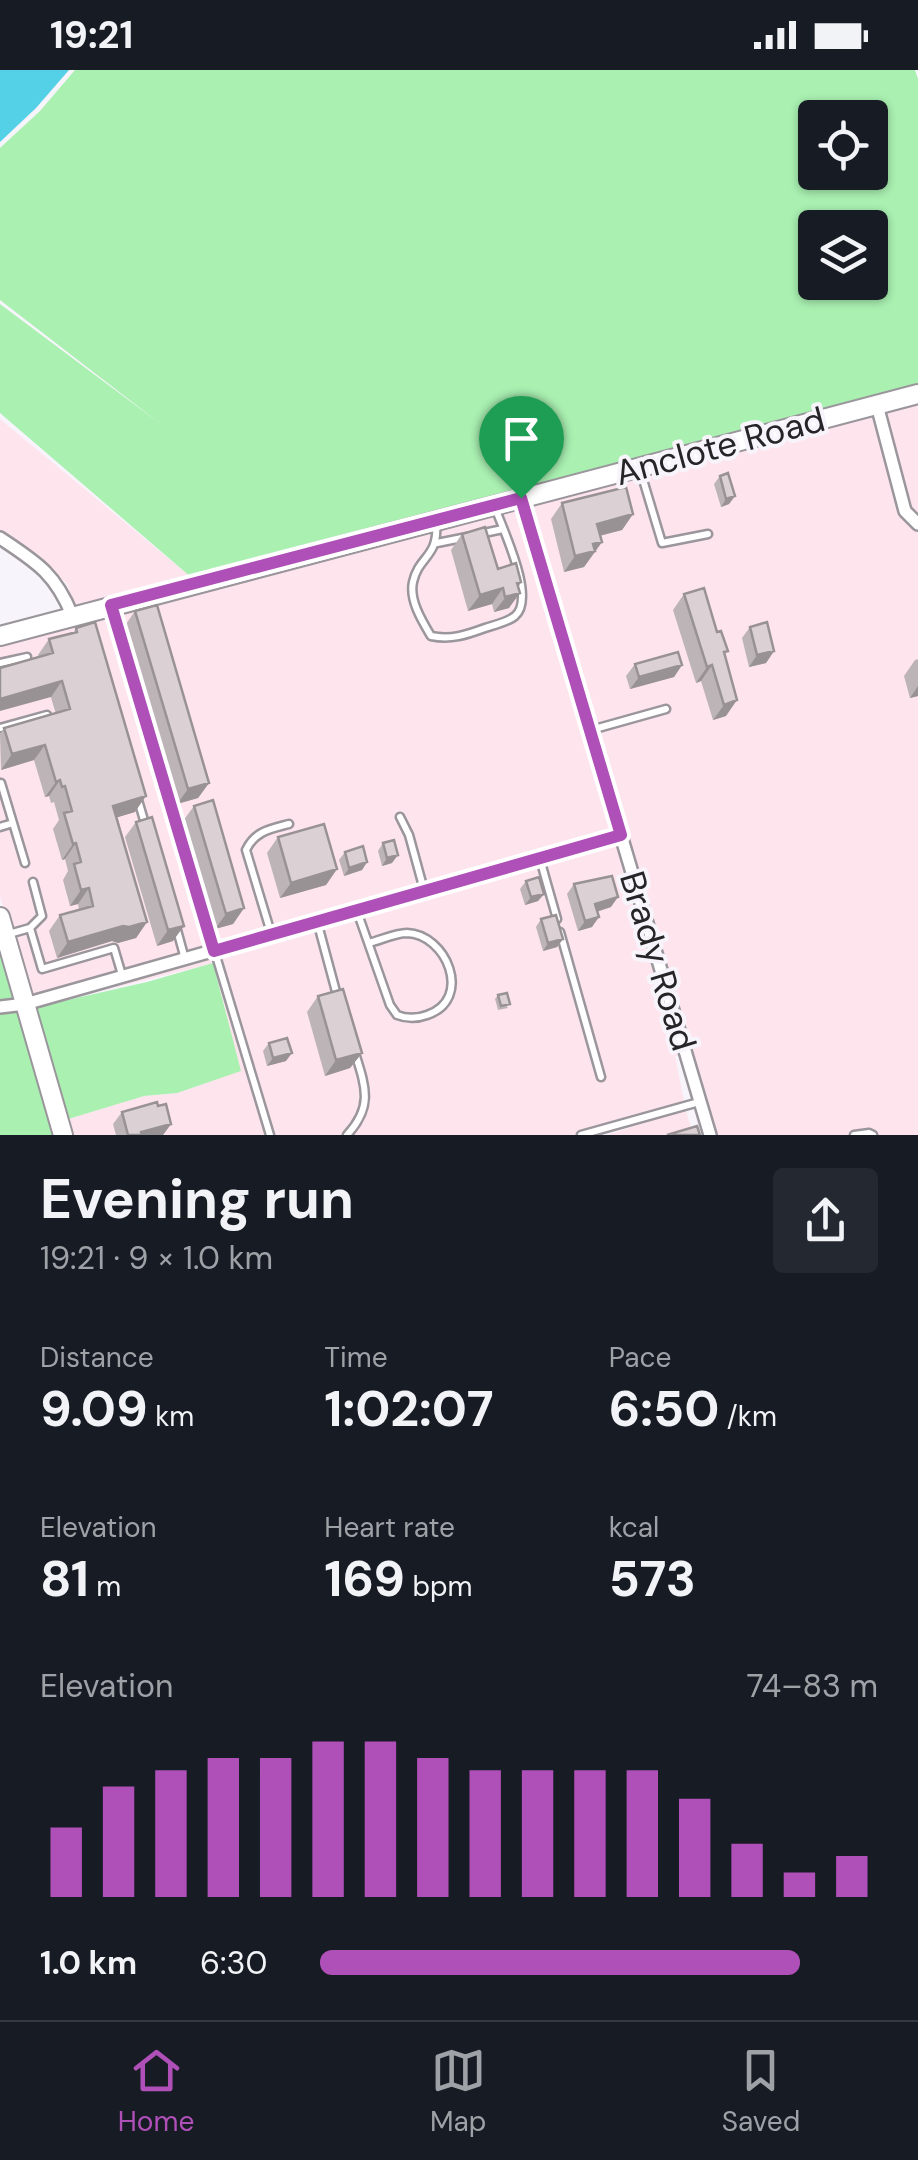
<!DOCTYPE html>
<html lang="en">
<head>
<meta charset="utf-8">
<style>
	:root { --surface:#171b24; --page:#242831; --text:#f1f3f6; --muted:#9ea1a6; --line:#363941; --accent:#af4fb8 }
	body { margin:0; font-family:"DM Sans",sans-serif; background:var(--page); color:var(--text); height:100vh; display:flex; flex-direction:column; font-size:38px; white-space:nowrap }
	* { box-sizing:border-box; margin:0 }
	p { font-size:32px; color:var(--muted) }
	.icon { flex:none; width:55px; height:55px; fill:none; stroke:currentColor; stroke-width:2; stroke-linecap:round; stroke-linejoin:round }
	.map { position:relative; height:1065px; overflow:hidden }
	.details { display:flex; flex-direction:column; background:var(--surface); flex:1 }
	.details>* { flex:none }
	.buttons { position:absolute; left:798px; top:30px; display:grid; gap:20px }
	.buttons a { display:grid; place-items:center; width:90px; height:90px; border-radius:10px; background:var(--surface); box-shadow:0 2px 8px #0004; font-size:50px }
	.pin { position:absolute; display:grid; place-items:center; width:85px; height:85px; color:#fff; margin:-102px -42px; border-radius:50% 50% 50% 0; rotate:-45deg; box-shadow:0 0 10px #0007 }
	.pin .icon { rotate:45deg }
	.round { display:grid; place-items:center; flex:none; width:105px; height:105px; border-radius:10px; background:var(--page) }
	.summary { display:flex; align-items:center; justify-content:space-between; height:170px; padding:0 40px }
	h1 { font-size:55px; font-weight:700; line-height:75px }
	.metrics { display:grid; grid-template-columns:repeat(3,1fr); gap:15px; height:170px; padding:10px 40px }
	.metrics div { display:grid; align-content:center }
	.metrics b { font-size:50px; font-weight:700 }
	.metrics small { font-size:28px; font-weight:400 }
	.metrics p { font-size:28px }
	.chart { height:280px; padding:20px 40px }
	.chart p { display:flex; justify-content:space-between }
	.chart svg { width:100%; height:180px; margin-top:10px; stroke:var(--accent); stroke-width:6 }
	ul { padding:0 40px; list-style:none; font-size:32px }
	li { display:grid; grid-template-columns:160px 120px 1fr; align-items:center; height:75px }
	li i { height:25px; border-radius:12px; background:var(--accent) }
	.status { display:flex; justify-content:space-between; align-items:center; height:70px; padding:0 50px; background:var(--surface); direction:ltr }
	.status svg { height:28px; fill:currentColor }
	.tabs { display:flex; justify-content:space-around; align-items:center; height:140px; border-top:2px solid var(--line); background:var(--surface); font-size:28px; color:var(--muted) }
	.tabs a { display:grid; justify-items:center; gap:5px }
	.tabs .current { color:var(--accent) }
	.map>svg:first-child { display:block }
	.industrial { fill:#fee4ec }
	.green { fill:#a9f0b1; fill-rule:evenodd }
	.water { fill:#55d1e7 }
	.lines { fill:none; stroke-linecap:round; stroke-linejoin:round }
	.lane-casing { stroke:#9a969c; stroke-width:11 }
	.street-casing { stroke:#9a969c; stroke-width:16 }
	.secondary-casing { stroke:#9a969c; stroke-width:22 }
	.lane { stroke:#fff; stroke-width:6 }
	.street { stroke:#fff; stroke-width:11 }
	.secondary { stroke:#fff; stroke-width:18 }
	.wall { fill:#bcb4b6 }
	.shaded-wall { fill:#999294 }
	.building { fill:#dbd1d4; stroke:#999294; stroke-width:2.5 }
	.route-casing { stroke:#fff; stroke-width:20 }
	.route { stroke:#af4fb8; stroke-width:12 }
	.labels { text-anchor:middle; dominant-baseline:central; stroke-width:8; stroke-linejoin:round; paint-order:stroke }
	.street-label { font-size:35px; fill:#252426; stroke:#f8f4fb }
</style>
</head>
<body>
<div class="status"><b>19:21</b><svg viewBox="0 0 49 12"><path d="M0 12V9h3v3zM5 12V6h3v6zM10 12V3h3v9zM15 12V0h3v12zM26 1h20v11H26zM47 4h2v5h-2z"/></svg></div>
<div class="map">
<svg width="918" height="1065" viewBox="0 0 918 1065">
	<rect width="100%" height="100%" fill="#f8f4fb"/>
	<!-- industrial -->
	<path class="industrial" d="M918 334V446L910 438 884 340Z
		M872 342 899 443 918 461V1065H717L528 432Z
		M0 349 192 508 76 538 67 514 52 499 48 496H39L0 474Z
		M517 435 614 762 29 927 0 826V571Z
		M617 772 680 985 675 986 686 1041 693 1065H607L662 1047 589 1065H69L65 1050 144 1026 177 1023 240 1001 214 893 32 938Z"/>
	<!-- green -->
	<path class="green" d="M75 0H915L918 9V319L192 508 0 343V234L162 355 0 230V78L40 41ZM815 48H870V102H815ZM815 158H870V212H815Z
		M0 878 18 930 0 932Z
		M213 893 241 1001 177 1023 144 1026 65 1050 32 938 147 912Z
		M21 940 57 1065H0V942Z"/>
	<!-- water -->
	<path class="water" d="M0 0H69L36 38 0 72Z"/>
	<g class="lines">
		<defs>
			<path id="lane" d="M637 399 644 413 662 473 708 464
				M436 452C439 488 419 485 413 512 409 530 422 551 431 566 451 570 466 565 485 558 494 555 508 552 515 546 536 529 504 462 496 440
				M479 464 503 459
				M437 473 467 467
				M112 541 270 1065
				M0 593 27 587
				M0 658 47 645
				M591 660 666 639
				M1 713 13 753
				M138 730 146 757
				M400 747 409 765 424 820
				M0 757 13 753 25 793
				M540 789 557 849
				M357 841 390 935 397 945C407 949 416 949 427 945 474 929 446 864 407 863 395 863 381 870 369 873
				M317 851 338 929
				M30 858 42 846 33 812
				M177 860 185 889
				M560 862 601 1007
				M271 863 246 780C255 761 270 759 289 754
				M9 864 30 858 42 899 114 878 122 905
				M347 1065C373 1037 366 1018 355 983
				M581 1065 699 1032
				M854 1065 869 1063 873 1065"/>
			<path id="street" d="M877 335 905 441 918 454
				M521 429 710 1065
				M0 468C36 492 55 503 72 545
				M0 937 25 934 621 765"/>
			<path id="secondary" d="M0 566 918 324
				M0 847 63 1065"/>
		</defs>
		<!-- lane casing -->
		<use href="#lane" class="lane-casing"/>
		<!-- street casing -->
		<use href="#street" class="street-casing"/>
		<!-- secondary casing -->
		<use href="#secondary" class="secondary-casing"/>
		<!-- lane -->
		<use href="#lane" class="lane"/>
		<!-- street -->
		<use href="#street" class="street"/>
		<!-- secondary -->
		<use href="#secondary" class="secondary"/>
	</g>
	<!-- wall -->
	<path class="wall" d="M720 406 735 426 729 434 721 437 714 414Z
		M562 433 633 444 622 460 600 466 602 472 584 497 564 502 551 449Z
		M462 464 498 499 521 512 509 538 494 542 492 534 468 541 451 480Z
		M684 524 725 584 726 646 713 650 701 611 696 613 673 540Z
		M135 541 209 713 198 728 177 734 124 557Z
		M750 557 774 581 766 593 749 597 742 568Z
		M76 558 135 742 117 747 147 852 136 868 118 873 112 871 57 888 49 861 60 845 79 840 78 834 70 836 63 810 68 801 65 789 62 790 53 759 59 750 54 732 51 733 49 726 45 727 34 690 1 700 0 664 4 658 56 644 38 585 49 569 73 563Z
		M918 589V626L910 628 904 606 915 590Z
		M635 594 682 595 674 607 630 619 626 606Z
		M194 736 244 838 233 854 215 859 183 751Z
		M136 752 173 871 157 876 125 767Z
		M278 767 337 799 326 815 280 828 267 783Z
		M383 773 392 793 382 796 378 781Z
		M345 782 367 792 362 800 344 806 339 790Z
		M526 811 544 824 538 831 525 835 520 819Z
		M574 814 611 837 597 842 592 857 578 861 567 824Z
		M541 849 563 869 557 877 543 881 536 857Z
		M498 925 508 938 498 940 495 929Z
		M318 926 362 983 350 998 325 1006 307 942Z
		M269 973 286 991 267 996 263 981Z
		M158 1036 171 1054 163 1065H116L113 1054 122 1042Z"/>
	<!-- shaded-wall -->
	<path class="shaded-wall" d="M735 426 729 434 721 437 726 429Z
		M633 444 622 460 586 469 597 454Z
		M602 472 584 497 564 502 575 486 593 474Z
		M521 512 512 525 520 523 509 538 494 542 517 513Z
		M503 518 492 534 468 541 480 525Z
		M774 581 766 593 749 597 757 585Z
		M682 595 674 607 630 619 639 607Z
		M712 595 701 611 696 613 707 597Z
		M62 611 51 627 0 641V629Z
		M918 616V626L910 628Z
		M737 630 726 646 713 650 724 635Z
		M45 675 34 690 1 700 12 684Z
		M60 710 49 726 45 727 56 712Z
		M209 713 198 728 177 734 188 719Z
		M146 726 135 742 102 752 113 736Z
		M76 773 65 789 62 790 73 774Z
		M398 785 392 793 382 796 387 788Z
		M367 792 362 800 344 806 349 798Z
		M337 799 326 815 280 828 291 813Z
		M89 818 78 834 70 836 81 820Z
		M544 824 538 831 525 835 531 827Z
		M618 827 611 837 588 844 595 834Z
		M244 838 233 854 215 859 226 844Z
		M599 847 592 857 578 861 585 851Z
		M147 852 136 868 118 873 112 871 57 888 68 872 123 856Z
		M184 856 173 871 157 876 168 860Z
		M563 869 557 877 543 881 548 873Z
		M292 983 286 991 267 996 273 988Z
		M362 983 350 998 325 1006 336 990Z
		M171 1054 163 1065H139L141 1062Z"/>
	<!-- building -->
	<path class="building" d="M728 403 735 426 726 429 720 406Z
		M626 417 633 444 597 454 602 472 593 474 595 481 575 486 562 433Z
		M485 457 498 499 516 493 521 512 517 513 520 523 505 527 503 518 480 525 462 464Z
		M704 518 717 562 721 561 728 581 724 582 737 630 724 635 712 595 707 597 684 524Z
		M157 535 209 713 188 719 135 541Z
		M95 552 146 726 113 736 147 852 129 857 123 856 68 872 60 845 93 836 89 818 81 820 74 794 81 792 76 773 73 774 64 743 72 741 65 716 62 717 60 710 56 712 45 675 12 684 4 658 70 639 62 611 0 629V598L53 583 49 569 77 562 76 558Z
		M767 552 774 581 757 585 750 557Z
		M678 582 682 595 639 607 635 594Z
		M213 730 244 838 226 844 194 736Z
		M152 747 184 856 168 860 136 752Z
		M324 754 337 799 291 813 278 767Z
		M394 770 398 785 387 788 383 773Z
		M363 776 367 792 349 798 345 782Z
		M612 806 618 827 595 834 599 847 585 851 574 814Z
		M539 807 544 824 531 827 526 811Z
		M556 845 563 869 548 873 541 849Z
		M343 919 362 983 336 990 318 926Z
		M507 923 510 934 501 936 498 925Z
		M287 968 292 983 273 988 269 973Z
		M157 1032 158 1036 166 1034 171 1054 141 1062 142 1065H128L122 1042Z
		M697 1056 700 1065H667Z"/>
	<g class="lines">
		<defs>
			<path id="route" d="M521 428 621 765 214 881 111 535Z"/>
		</defs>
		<!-- route casing -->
		<use href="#route" class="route-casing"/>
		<!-- route -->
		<use href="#route" class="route"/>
	</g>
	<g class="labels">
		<!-- street labels -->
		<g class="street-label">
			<text transform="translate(720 376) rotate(-15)">Anclote Road</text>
			<text transform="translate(658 891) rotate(73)">Brady Road</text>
		</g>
	</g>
</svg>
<div class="buttons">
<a><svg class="icon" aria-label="locate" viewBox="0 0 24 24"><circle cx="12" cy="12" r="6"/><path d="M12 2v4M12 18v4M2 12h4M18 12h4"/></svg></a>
<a><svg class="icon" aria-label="layers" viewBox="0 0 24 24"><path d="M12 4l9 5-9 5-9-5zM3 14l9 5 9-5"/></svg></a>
</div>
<div class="pin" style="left:521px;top:428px;background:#1e9e55"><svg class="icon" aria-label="arrive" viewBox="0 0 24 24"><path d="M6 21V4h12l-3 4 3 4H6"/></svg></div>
</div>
<section class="details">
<div class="summary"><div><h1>Evening run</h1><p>19:21 · 9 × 1.0 km</p></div><a class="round"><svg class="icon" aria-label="share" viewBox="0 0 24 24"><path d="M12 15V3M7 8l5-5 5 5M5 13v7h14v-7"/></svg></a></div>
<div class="metrics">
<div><p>Distance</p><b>9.09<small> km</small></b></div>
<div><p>Time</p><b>1:02:07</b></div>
<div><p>Pace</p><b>6:50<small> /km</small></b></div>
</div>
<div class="metrics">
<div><p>Elevation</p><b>81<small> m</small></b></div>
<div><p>Heart rate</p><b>169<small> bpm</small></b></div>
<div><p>kcal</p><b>573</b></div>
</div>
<div class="chart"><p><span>Elevation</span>74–83 m</p>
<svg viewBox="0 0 160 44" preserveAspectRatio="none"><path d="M5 44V27M15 44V17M25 44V13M35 44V10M45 44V10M55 44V6M65 44V6M75 44V10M85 44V13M95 44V13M105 44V13M115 44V13M125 44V20M135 44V31M145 44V38M155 44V34"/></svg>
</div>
<ul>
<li><b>1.0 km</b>6:30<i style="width:86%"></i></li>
</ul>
</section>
<nav class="tabs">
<a class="current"><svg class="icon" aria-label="home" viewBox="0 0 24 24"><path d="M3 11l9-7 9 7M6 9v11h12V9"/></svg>Home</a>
<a><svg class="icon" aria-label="map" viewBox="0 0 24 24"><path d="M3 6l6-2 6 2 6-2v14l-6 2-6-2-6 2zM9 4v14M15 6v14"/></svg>Map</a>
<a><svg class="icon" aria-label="saved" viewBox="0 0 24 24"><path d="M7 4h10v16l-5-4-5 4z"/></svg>Saved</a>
</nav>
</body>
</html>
